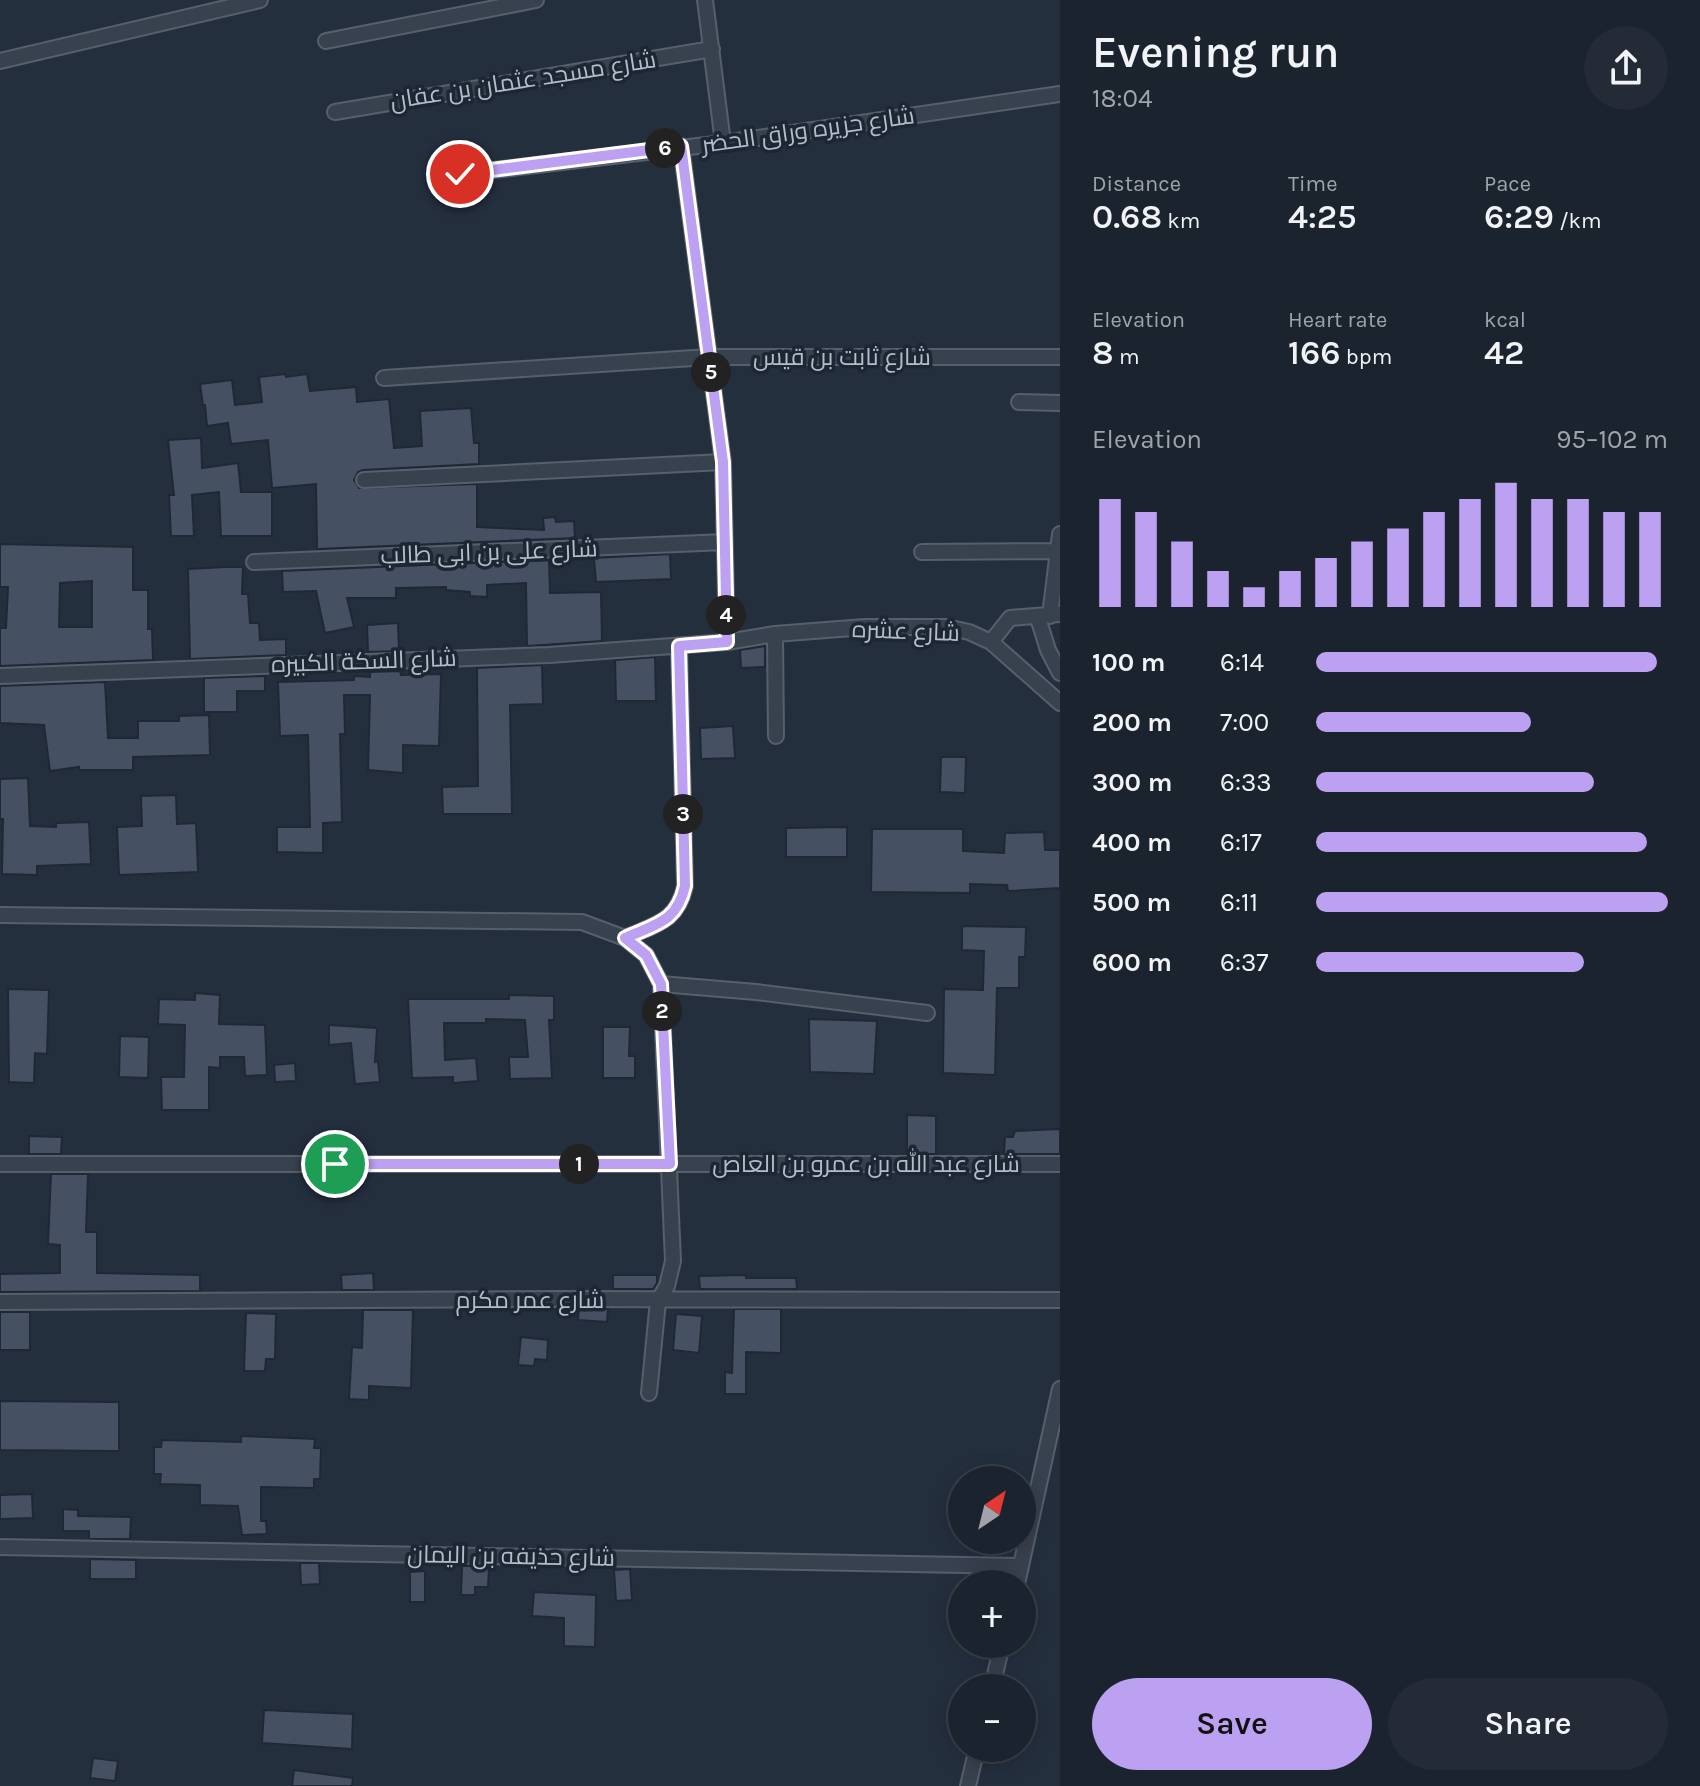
<!DOCTYPE html>
<html lang="en">
<head>
<meta charset="utf-8">
<style>
	:root { --surface:#1b232e; --page:#242b36; --text:#f1f3f6; --muted:#a0a4aa; --line:#39404a; --accent:#bca0f2 }
	body { margin:0; font-family:Karla,Cairo,sans-serif; background:var(--page); color:var(--text); height:100vh; display:flex; flex-direction:column; font-size:30px; white-space:nowrap }
	* { box-sizing:border-box; margin:0 }
	p { font-size:26px; color:var(--muted) }
	.icon { flex:none; width:44px; height:44px; fill:none; stroke:currentColor; stroke-width:2; stroke-linecap:round; stroke-linejoin:round }
	.map { position:relative; flex:1; overflow:hidden }
	.details { display:flex; flex-direction:column; background:var(--surface); width:640px }
	.details>* { flex:none }
	.needle { width:52px; rotate:35deg }
	.tools { position:absolute; left:948px; top:1466px; display:grid; gap:16px }
	.tools a { display:grid; place-items:center; width:88px; height:88px; border-radius:50%; background:var(--surface); box-shadow:0 4px 20px #0003,0 0 0 2px var(--line); font-size:40px }
	.pin { position:absolute; display:grid; place-items:center; width:68px; height:68px; color:#fff; margin:-34px; border:4px solid #fff; border-radius:50%; box-shadow:0 2px 8px #0007 }
	.km { position:absolute; width:40px; height:40px; margin:-20px; border-radius:50%; background:#222; color:#fff; font-size:22px; line-height:40px; text-align:center }
	.round { display:grid; place-items:center; flex:none; width:84px; height:84px; border-radius:42px; background:var(--page) }
	.overview { display:flex; align-items:center; justify-content:space-between; height:136px; padding:0 32px }
	h1 { font-size:44px; font-weight:600; line-height:60px }
	.metrics { display:grid; grid-template-columns:repeat(3,1fr); gap:12px; height:136px; padding:8px 32px }
	.metrics div { display:grid; align-content:center }
	.metrics b { font-size:34px; font-weight:600 }
	.metrics small { font-size:22px; font-weight:400 }
	.metrics p { font-size:22px }
	.chart { height:224px; padding:16px 32px }
	.chart p { display:flex; justify-content:space-between }
	.chart svg { width:100%; height:144px; margin-top:8px; stroke:var(--accent); stroke-width:6 }
	.primary-button { display:flex; gap:16px; margin-top:auto; padding:16px 32px }
	.primary-button a { flex:1; height:92px; border-radius:48px; background:var(--accent); color:#111; font-size:32px; font-weight:600; line-height:92px; text-align:center }
	.primary-button a+a { background:var(--page); color:var(--text) }
	ul { padding:0 32px; list-style:none; font-size:26px }
	li { display:grid; grid-template-columns:128px 96px 1fr; align-items:center; height:60px }
	li i { height:20px; border-radius:10px; background:var(--accent) }
	main { display:flex; flex:1; min-height:0 }
	.map>svg:first-child { display:block }
	.building { fill:#455162; stroke:#1f2835; stroke-width:2; fill-rule:evenodd }
	.lines { fill:none; stroke-linecap:round; stroke-linejoin:round }
	.minor-casing { stroke:#565f6c; stroke-width:18 }
	.minor { stroke:#38414e; stroke-width:14 }
	.route-casing { stroke:#fff; stroke-width:16 }
	.route { stroke:#bca0f2; stroke-width:10 }
	.labels { text-anchor:middle; dominant-baseline:central; stroke-width:7; stroke-linejoin:round; paint-order:stroke }
	.street-label { font-size:24px; fill:#b4bcc9; stroke:#1d2633 }
</style>
</head>
<body>
<main>
<div class="map">
<svg width="1060" height="1786" viewBox="0 0 1060 1786">
	<rect width="100%" height="100%" fill="#242f3e"/>
	<!-- building -->
	<path class="building" d="M285 374 286 377 307 374 310 391 356 387 357 402 389 399 394 448 422 446 420 411 471 408 474 443H479V464L363 470 358 472 354 480 359 488 477 484V527L544 530 543 518 555 517 556 522 574 521 575 538 317 549 316 484 272 488 268 440 231 444 228 423 207 426 205 405H203L200 384 232 380 235 405 262 402 259 377Z
		M201 438 202 468 238 463 241 492H272V536H221L219 492 192 495 194 536H171L169 495H174L168 440Z
		M0 544 133 547V590H148V629H152L153 660 0 666V628H6L8 587H0ZM92 581V627H59L60 583Z
		M670 554 671 579 596 582 594 558Z
		M549 560 550 593 601 592 602 641 527 646 526 583 487 585V597L470 596V592L446 590V587L396 588V598H347L354 627 325 633 316 591 283 592 282 571Z
		M225 567H243L242 594H248L250 623H259L260 640 286 639V655L190 659 188 569Z
		M398 623 399 651 368 652 367 625Z
		M765 646V667L741 668 740 650Z
		M655 657 656 701H616L615 660Z
		M542 665 543 704 510 705 512 814H443L442 787 478 786 477 668Z
		M400 671 401 675 441 674 439 746 403 745V773L368 770 370 695H344L345 734H340L342 822 323 823V853L277 852V827H310L308 735 280 736 278 682 354 680V676L370 677V672Z
		M265 676V691H237V712H204V678Z
		M105 682 108 738H138V721H179V716L209 715 210 755 133 757V770H79V767L50 771 44 725 0 723V686Z
		M733 726 735 758 701 759 700 728Z
		M941 757H966L965 793 940 792Z
		M28 778 30 826 56 827V823L89 822 91 864 37 866V875L2 874 3 819H0V779Z
		M176 795 177 824 196 823 198 872 119 875 117 827 142 826 141 796Z
		M847 827V857H786V828Z
		M872 829H963V851L1004 853 1005 833 1044 832 1045 850H1060V888L1008 891 1007 885 970 884V893L871 892Z
		M962 926 1026 927 1025 957H1019V988H997L995 1075 943 1073 944 989 983 990 984 951 962 950Z
		M8 989 49 990 47 1054 35 1053 34 1083 9 1082Z
		M195 993 220 995 219 1024 265 1025 267 1075 245 1076 244 1057H220V1068L209 1067V1110H162L161 1077H184L185 1025 158 1024 159 999 195 1000Z
		M509 995 554 996V1020H549L552 1078 510 1079 509 1057H528L525 1020 486 1019V1023H444L445 1060 476 1058 478 1081 453 1083V1077L412 1078 408 999H509Z
		M809 1019 877 1021 874 1074 810 1072Z
		M329 1025 377 1028 375 1062 378 1061 380 1082 355 1084 351 1043 329 1045Z
		M603 1027H630L629 1056H635V1078H603Z
		M120 1036 149 1037 148 1078 119 1077Z
		M295 1063 296 1081 275 1082 274 1065Z
		M907 1115 936 1116V1154H907Z
		M1060 1129V1154H1004L1005 1137H1013L1015 1131Z
		M29 1136 62 1137 61 1154H29Z
		M51 1174H88L86 1232H97V1273L200 1275V1291L0 1292V1274L60 1273V1245L48 1244Z
		M373 1273 374 1290H342L341 1275Z
		M613 1275H657V1283L653 1289H613Z
		M746 1275V1278H796L797 1289H700L699 1276Z
		M579 1309H608L607 1322 578 1320Z
		M734 1309H781V1353L746 1352V1394H725V1372L732 1373Z
		M363 1310H413L411 1388 369 1386V1400L349 1399 352 1347 362 1348Z
		M0 1312H30V1350H0Z
		M246 1313 276 1314 275 1359H266L265 1371H244Z
		M676 1314 702 1316 699 1353 673 1350Z
		M521 1337 548 1340 547 1360 535 1359 534 1366 518 1365Z
		M0 1401 119 1402V1451L0 1450Z
		M241 1436 315 1439 314 1448H321L320 1479H314V1488L261 1487V1521H266L267 1534 242 1535 238 1506 200 1505V1485L160 1484 161 1474H154V1447H161L162 1440 241 1442Z
		M32 1494 33 1518 0 1519V1495Z
		M63 1509 78 1510V1516L131 1517 130 1539H89V1531H63Z
		M90 1559 136 1560V1579H90Z
		M300 1563H319L320 1584 301 1585Z
		M462 1566H489L488 1587H475V1595H461Z
		M630 1569 632 1600 616 1601 614 1570Z
		M425 1571V1602H410V1572Z
		M534 1592 596 1595 595 1647 564 1646V1618L532 1616Z
		M264 1710 353 1714 352 1749 262 1743Z
		M93 1758 118 1761 115 1781 90 1778Z
		M294 1770 353 1778 352 1786H292Z"/>
	<g class="lines">
		<defs>
			<path id="minor" d="M705 0 723 143
				M326 41 536 0
				M0 61 260 0
				M335 112 712 49
				M681 146 723 462 727 642
				M460 174 723 143 1060 94
				M384 378 709 357H1060
				M1019 402 1060 403
				M364 480 723 462
				M922 552 1057 551
				M254 562 725 542
				M1050 616 1060 534
				M1038 618 1048 650 1060 673
				M775 634 776 736
				M991 642 1010 618 1060 614
				M0 676 549 655 727 642 775 634 865 627H946L969 632 991 642 1060 703
				M0 915 582 922 625 938 646 955 661 984 673 1261 667 1286 658 1301 649 1393
				M625 938C656 924 677 922 685 886L679 646
				M661 984 756 992 927 1013
				M0 1164H1060
				M0 1302 552 1299 1060 1300
				M0 1547 1021 1566
				M1017 1584 1060 1389
				M992 1688 1002 1644
				M968 1786 977 1748"/>
		</defs>
		<!-- minor casing -->
		<use href="#minor" class="minor-casing"/>
		<!-- minor -->
		<use href="#minor" class="minor"/>
	</g>
	<g class="lines">
		<defs>
			<path id="route" d="M335 1164H670L661 984 646 955 625 938C656 924 677 922 685 886L679 646 727 642 723 462 681 146 460 174"/>
		</defs>
		<!-- route casing -->
		<use href="#route" class="route-casing"/>
		<!-- route -->
		<use href="#route" class="route"/>
	</g>
	<g class="labels">
		<!-- street labels -->
		<g class="street-label">
			<text transform="translate(523 80) rotate(-9)">شارع مسجد عثمان بن عفان</text>
			<text transform="translate(808 130) rotate(-8)">شارع جزيره وراق الحضر</text>
			<text x="842" y="357">شارع ثابت بن قيس</text>
			<text transform="translate(489 552) rotate(-2)">شارع على بن ابى طالب</text>
			<text transform="translate(906 631) rotate(2)">شارع عشره</text>
			<text transform="translate(364 661) rotate(-2)">شارع السكة الكبيره</text>
			<text x="866" y="1164">شارع عبد الله بن عمرو بن العاص</text>
			<text x="530" y="1300">شارع عمر مكرم</text>
			<text transform="translate(511 1556) rotate(1)">شارع حذيفه بن اليمان</text>
		</g>
	</g>
</svg>
<div class="tools">
<a><svg class="needle" viewBox="-14 -14 28 28"><path d="M0-13l5 13h-10z" fill="#e53935"/><path d="M0 13l5-13h-10z" fill="#a0a4aa"/></svg></a>
<a>+</a>
<a>−</a>
</div>
<div class="pin" style="left:335px;top:1164px;background:#1e9e55"><svg class="icon" aria-label="arrive" viewBox="0 0 24 24"><path d="M6 21V4h12l-3 4 3 4H6"/></svg></div>
<div class="pin" style="left:460px;top:174px;background:#d93025"><svg class="icon" aria-label="check" viewBox="0 0 24 24"><path d="M5 12l5 5 9-10"/></svg></div>
<b class="km" style="left:579px;top:1164px">1</b>
<b class="km" style="left:662px;top:1011px">2</b>
<b class="km" style="left:683px;top:814px">3</b>
<b class="km" style="left:726px;top:615px">4</b>
<b class="km" style="left:711px;top:372px">5</b>
<b class="km" style="left:665px;top:148px">6</b>
</div>
<section class="details">
<div class="overview"><div><h1>Evening run</h1><p>18:04</p></div><a class="round"><svg class="icon" aria-label="share" viewBox="0 0 24 24"><path d="M12 15V3M7 8l5-5 5 5M5 13v7h14v-7"/></svg></a></div>
<div class="metrics">
<div><p>Distance</p><b>0.68<small> km</small></b></div>
<div><p>Time</p><b>4:25</b></div>
<div><p>Pace</p><b>6:29<small> /km</small></b></div>
</div>
<div class="metrics">
<div><p>Elevation</p><b>8<small> m</small></b></div>
<div><p>Heart rate</p><b>166<small> bpm</small></b></div>
<div><p>kcal</p><b>42</b></div>
</div>
<div class="chart"><p><span>Elevation</span>95–102 m</p>
<svg viewBox="0 0 160 44" preserveAspectRatio="none"><path d="M5 44V11M15 44V15M25 44V24M35 44V33M45 44V38M55 44V33M65 44V29M75 44V24M85 44V20M95 44V15M105 44V11M115 44V6M125 44V11M135 44V11M145 44V15M155 44V15"/></svg>
</div>
<ul>
<li><b>100 m</b>6:14<i style="width:97%"></i></li>
<li><b>200 m</b>7:00<i style="width:61%"></i></li>
<li><b>300 m</b>6:33<i style="width:79%"></i></li>
<li><b>400 m</b>6:17<i style="width:94%"></i></li>
<li><b>500 m</b>6:11<i style="width:100%"></i></li>
<li><b>600 m</b>6:37<i style="width:76%"></i></li>
</ul>
<div class="primary-button"><a>Save</a><a>Share</a></div>
</section>
</main>
</body>
</html>
